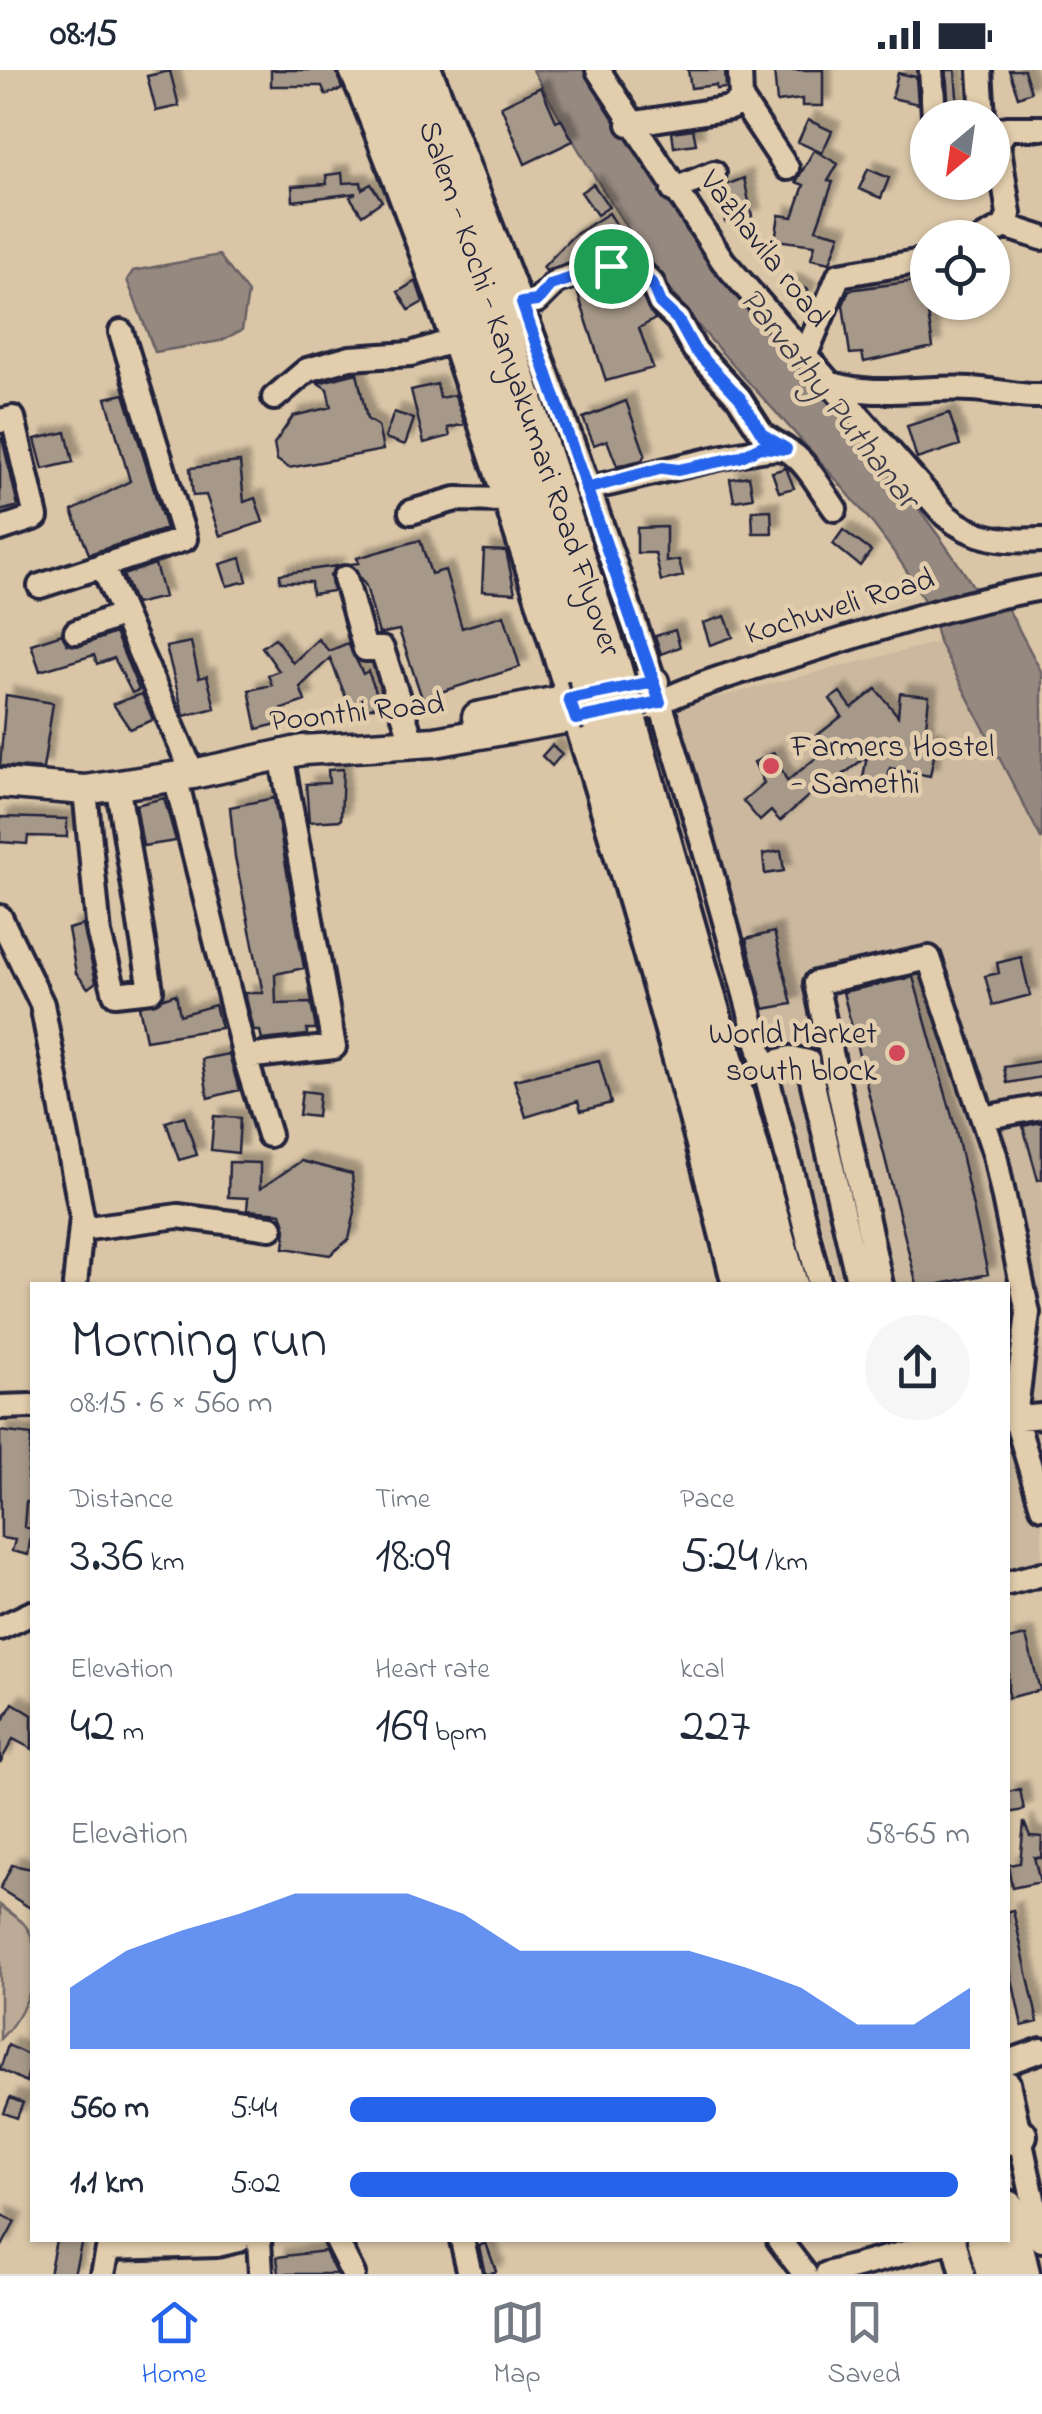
<!DOCTYPE html>
<html lang="en">
<head>
<meta charset="utf-8">
<style>
	:root { --surface:#fff; --page:#f6f6f7; --text:#1f2937; --muted:#747a83; --line:#e0e1e3; --accent:#2563eb }
	body { margin:0; font-family:"Indie Flower",sans-serif; background:var(--page); color:var(--text); height:100vh; display:flex; flex-direction:column; font-size:38px; white-space:nowrap }
	* { box-sizing:border-box; margin:0 }
	p { font-size:32px; color:var(--muted) }
	.icon { flex:none; width:55px; height:55px; fill:none; stroke:currentColor; stroke-width:2; stroke-linecap:round; stroke-linejoin:round }
	.map { position:relative; flex:1; overflow:hidden }
	.drawer { position:absolute; left:30px; top:1212px; width:980px; height:960px; display:flex; flex-direction:column; background:var(--surface); border-radius:0px; box-shadow:0 2px 8px #0004 }
	.drawer>* { flex:none }
	.needle { width:65px; rotate:209deg }
	.fabs { position:absolute; left:910px; top:30px; display:grid; gap:20px }
	.fabs a { display:grid; place-items:center; width:100px; height:100px; border-radius:50%; background:var(--surface); box-shadow:0 2px 8px #0004; font-size:50px }
	.pin { position:absolute; display:grid; place-items:center; width:85px; height:85px; color:#fff; margin:-42px; border:5px solid #fff; border-radius:50%; box-shadow:0 2px 10px #0007 }
	.round { display:grid; place-items:center; flex:none; width:105px; height:105px; border-radius:52px; background:var(--page) }
	.headline { display:flex; align-items:center; justify-content:space-between; height:170px; padding:0 40px }
	h1 { font-size:55px; font-weight:600; line-height:75px }
	.figures { display:grid; grid-template-columns:repeat(3,1fr); gap:15px; height:170px; padding:10px 40px }
	.figures div { display:grid; align-content:center }
	.figures b { font-size:50px; font-weight:600 }
	.figures small { font-size:28px; font-weight:400 }
	.figures p { font-size:28px }
	.chart { height:280px; padding:20px 40px }
	.chart p { display:flex; justify-content:space-between }
	.chart svg { width:100%; height:180px; margin-top:10px; fill:var(--accent); opacity:.7 }
	ul { padding:0 40px; list-style:none; font-size:32px }
	li { display:grid; grid-template-columns:160px 120px 1fr; align-items:center; height:75px }
	li i { height:25px; border-radius:12px; background:var(--accent) }
	.status { display:flex; justify-content:space-between; align-items:center; height:70px; padding:0 50px; background:var(--surface); direction:ltr }
	.status svg { height:28px; fill:currentColor }
	.tabs { display:flex; justify-content:space-around; align-items:center; height:140px; border-top:2px solid var(--line); background:var(--surface); font-size:28px; color:var(--muted) }
	.tabs a { display:grid; justify-items:center; gap:5px }
	.tabs .current { color:var(--accent) }
	.map>svg:first-child { display:block }
	.built { fill:#cbb89e }
	.green { fill:#bcab96; stroke:#6f6668; stroke-width:2.5 }
	.water { fill:#968980; stroke:#686064; stroke-width:2.5 }
	.building { fill:#a79989; stroke:#22223b; stroke-width:2.5; filter:url(#shadow) }
	.lines { fill:none; stroke-linecap:round; stroke-linejoin:round }
	.minor-casing { stroke:#22223b; stroke-width:30 }
	.major-casing { stroke:#22223b; stroke-width:35 }
	.highway-casing { stroke:#22223b; stroke-width:40 }
	.minor { stroke:#e2cdac; stroke-width:22 }
	.major { stroke:#e2cdac; stroke-width:28 }
	.highway { stroke:#e2cdac; stroke-width:32 }
	.highway-bridge-casing { stroke:#22223b; stroke-width:40; stroke-linecap:butt }
	.highway-bridge { stroke:#e2cdac; stroke-width:32 }
	.route-casing { stroke:#fff; stroke-width:20 }
	.route { stroke:#2563eb; stroke-width:12 }
	.poi-dot { fill:#d1495b; stroke:#e2cdac; stroke-width:4 }
	.labels { text-anchor:middle; dominant-baseline:central; stroke-width:9; stroke-linejoin:round; paint-order:stroke }
	.street-label { font-size:32px; fill:#22223b; stroke:#e2cdac }
	.poi-label { font-size:32px; fill:#22223b; stroke:#e2cdac; text-anchor:start }
	.water-label { font-size:35px; font-style:italic; fill:#3f3c4c; stroke:#e2cdac }
</style>
</head>
<body>
<div class="status"><b>08:15</b><svg viewBox="0 0 49 12"><path d="M0 12V9h3v3zM5 12V6h3v6zM10 12V3h3v9zM15 12V0h3v12zM26 1h20v11H26zM47 4h2v5h-2z"/></svg></div>
<div class="map">
<svg width="1042" height="2204" viewBox="0 0 1042 2204">
	<defs>
		<filter id="shadow"><feDropShadow dx="8" dy="-8" stdDeviation="2.5" flood-color="#0004"/></filter>
	</defs>
	<rect width="100%" height="100%" fill="#dac6a7"/>
	<filter id="ink" filterUnits="userSpaceOnUse"><feTurbulence type="fractalNoise" baseFrequency=".01" numOctaves="2"/><feDisplacementMap in="SourceGraphic" scale="20" xChannelSelector="R" yChannelSelector="G"/><feConvolveMatrix kernelMatrix="1 2 1 2 8 2 1 2 1" color-interpolation-filters="sRGB"/></filter>
	<g filter="url(#ink)">
		<!-- built -->
		<path class="built" d="M939 572 1042 770V1515L1008 1527V1215H838L678 637Z"/>
		<!-- green -->
		<path class="green" d="M0 1835C7 1841 19 1848 25 1855 51 1889 26 1944 0 1969Z"/>
		<!-- water -->
		<path class="water" d="M533 0H590C689 201 868 345 985 535L1008 539 1042 603V770L939 572C922 481 755 327 693 249 631 171 581 86 533 0Z
			M219 185 248 223 242 260 220 271 155 282 127 210 133 201Z"/>
		<!-- building -->
		<path class="building" d="M271 0H336L342 19 326 25 322 16H271Z
			M688 0H725L726 18 716 19V15L691 18Z
			M774 0H823V36H802V29L777 32Z
			M946 0H955L958 39 949 40Z
			M1009 0H1024L1031 22 1018 27Z
			M170 1 179 36 156 41 147 6Z
			M898 3 916 7 918 34 892 28Z
			M541 17 556 51 561 49 573 71 525 94 501 36Z
			M808 50 832 61 822 83 798 72Z
			M693 59 696 74 674 77 672 62Z
			M814 80 838 94 828 111 833 112 816 159 840 165 830 193 811 189 815 175 775 170 779 145 793 147 804 115 796 112Z
			M868 99 889 108 881 128 859 119Z
			M342 103 343 113 361 112 362 119 371 114 382 131 362 145 350 127 356 123 293 131 292 116 327 114 326 105Z
			M744 108 752 146 725 152 718 118Z
			M593 114 609 137 597 145 581 122Z
			M609 143 621 162 578 189 546 201 543 197 573 166Z
			M620 207 639 221 655 249 639 258 653 298 606 311 577 221Z
			M923 210 933 277 864 292 862 283 850 284 843 235 849 220Z
			M416 211 423 232 409 240 398 222Z
			M790 212 808 220 802 234 783 225Z
			M357 303 367 349 378 356 383 380 289 398 277 390 274 374 293 346 331 337 327 319 318 313Z
			M437 314 440 328 455 325 465 354 448 358 450 366 424 373 411 320Z
			M124 324 166 459 89 484 72 441 130 411 106 328Z
			M626 331 645 384 642 390 617 396 607 370 594 375 583 348Z
			M394 342 414 349 405 375 385 368Z
			M949 343 960 375 917 389 907 356Z
			M66 362 73 392 43 399 35 369Z
			M2 368 18 436 0 441V369Z
			M240 392 244 432 255 428 263 452 220 466 206 425 193 426 190 398Z
			M786 398 794 418 779 422 772 402Z
			M749 406 753 428 734 431 730 409Z
			M771 440 772 463H753L752 441Z
			M666 457V492L679 490 683 506 661 511 655 483H637V458Z
			M843 460 871 481 860 496 833 474Z
			M420 470 431 504 445 500 462 558 504 545 520 597 422 628 399 560 379 564 366 516 350 494 359 493 357 488Z
			M484 480 506 481 515 523 482 521Z
			M241 488 247 511 227 516 220 494Z
			M155 494 164 527 135 534 123 505Z
			M337 496 330 505 333 521 312 524 311 512H280V504Z
			M725 546 733 567 710 575 703 553Z
			M675 560 680 577 661 584 655 566Z
			M115 563 139 620 132 623 114 588 97 594 94 585 40 601 31 574 62 564 67 574 80 576Z
			M275 568 293 593 318 569 329 581 348 573 363 604 368 601 381 634 353 645 330 588 300 617 305 631 274 642 277 654 257 659 249 620 272 615 268 605 279 601 262 577Z
			M191 572 199 608 207 606 215 638 184 646 166 577Z
			M876 619 898 646 900 623 929 626 925 668 937 671 930 706 890 698 886 718 862 713 867 686 817 725 814 721 780 751 771 741 760 751 743 731 764 713 754 692 774 683 787 711 820 685 809 672 842 646 830 629 840 622 852 638Z
			M142 624 153 650 130 659 113 634Z
			M6 625 53 633 43 699 0 696Z
			M552 675 562 684 552 696 542 686Z
			M343 699 341 750 309 752 306 714 329 713 328 700Z
			M164 728 176 771 143 776 136 735Z
			M274 728 304 898 275 904 276 934 311 933 316 959H307V965L262 970 260 961H254L245 923H263L235 787 230 737Z
			M0 747 67 749V767L28 766 27 774 0 772Z
			M781 781 784 801 765 804 763 784Z
			M83 855 96 912 88 918 76 903 68 859Z
			M774 862 792 934 764 939 746 869Z
			M1021 887 1030 925 993 935 985 906 999 903 997 893Z
			M913 907 955 1057 988 1204 936 1215H917L843 922Z
			M176 924 180 945 215 935 221 958 146 970 139 936Z
			M229 984 239 1020 208 1028 202 989Z
			M599 990 611 1033 581 1041 578 1031 526 1047 514 1010Z
			M1042 991V1007L1007 1013 1004 997Z
			M302 1021 319 1023 317 1047 299 1045Z
			M184 1046 197 1085 179 1090 166 1052Z
			M214 1046 240 1048 238 1083 211 1080Z
			M1042 1052V1109L1038 1110 1023 1056Z
			M301 1091 352 1104 355 1142 349 1169 330 1185 284 1178 286 1159 281 1143 247 1140 248 1128 228 1127 229 1092 260 1093V1119Z
			M0 1361 32 1365 27 1409 32 1412V1433L26 1432 24 1457 32 1459 28 1485 12 1481 15 1470 1 1468Z
			M1026 1566 1040 1620 1008 1628V1570Z
			M13 1633 32 1645V1679L13 1669 0 1693V1655Z
			M1020 1719 1024 1740 1008 1743V1722Z
			M1024 1752 1030 1766 1042 1767 1041 1788 1034 1787 1040 1812 1012 1818 1008 1795 1020 1793Z
			M12 1795 32 1799V1839L0 1819Z
			M1013 1840 1038 1952 1022 1956 1008 1890V1841Z
			M8 1975 32 1987 26 2012 0 1999Z
			M10 2028 23 2033 17 2048 4 2043Z
			M0 2144 15 2152 0 2180Z
			M56 2170H82L74 2204H49Z
			M486 2173 496 2201 489 2204H485L479 2176Z
			M325 2181 336 2204H279L277 2187Z"/>
		<g class="lines">
			<defs>
				<path id="minor" d="M351 0C421 168 477 342 533 515 607 747 676 979 734 1215
					M430 0C512 208 593 418 660 632 721 824 771 1020 820 1215
					M598 0 723 191 945 445C975 470 1005 472 1042 470
					M931 0 934 45
					M980 0 983 48
					M741 29 787 98
					M629 54 730 38 741 29 740 0
					M673 120 714 103
					M1005 156 1042 168
					M983 168 1005 156 1009 144 998 72 1007 58H1042
					M521 233 537 231 557 211 619 192 634 195 652 213 660 233 678 250 694 279 739 328 763 365 785 379
					M805 286 839 205 928 190
					M829 313C875 329 924 316 971 319 995 320 1017 327 1042 326
					M274 328 307 300 350 288 411 284 452 271
					M0 351 13 348 36 447 0 459
					M586 419C617 413 768 372 786 380 805 388 823 423 835 439
					M411 442 456 429 505 430
					M102 495 193 704
					M345 508 365 579H382L412 671
					M40 516 185 469 121 262
					M76 562 123 544
					M660 632C707 610 756 597 805 582 883 557 961 532 1042 518
					M175 706 245 987 269 1065
					M85 720 99 864 115 924 151 920 117 713
					M0 847 42 934 82 1147 75 1215
					M245 987 334 977 281 684
					M765 995 790 988 808 992 859 1215
					M983 1048 1042 1037
					M81 1159 178 1146 271 1158
					M881 1215 816 913 929 888 995 1085 1010 1157 1028 1243 1015 1347 1042 1437
					M0 1337 32 1336
					M1008 1349 1042 1346
					M1008 1513 1042 1504
					M0 1558 32 1543
					M1008 1992 1042 1980
					M1008 2013 1042 2170
					M259 2170 261 2204
					M336 2170 353 2204
					M462 2170 470 2204
					M779 2170 805 2204
					M954 2170 963 2204
					M110 2178 217 2175 238 2170
					M103 2204 110 2170
					M827 2204 954 2170"/>
				<path id="major" d="M477 647 654 612
					M0 713 85 720 193 704 303 680 435 672 660 632"/>
				<path id="highway" d="M374 0 506 352 585 606
					M407 0 498 245 614 596
					M630 651 791 1215
					M600 655 702 1001 759 1215
					M1008 2068 1020 2065
					M1008 2137 1023 2204
					M984 2170 993 2204"/>
			</defs>
			<!-- minor casing -->
			<use href="#minor" class="minor-casing"/>
			<!-- major casing -->
			<use href="#major" class="major-casing"/>
			<!-- highway casing -->
			<use href="#highway" class="highway-casing"/>
			<!-- minor -->
			<use href="#minor" class="minor"/>
			<!-- major -->
			<use href="#major" class="major"/>
			<!-- highway -->
			<use href="#highway" class="highway"/>
			<defs>
				<path id="highway-bridge" d="M614 596 630 651
					M585 606 600 655"/>
			</defs>
			<!-- highway-bridge casing -->
			<use href="#highway-bridge" class="highway-bridge-casing"/>
			<!-- highway-bridge -->
			<use href="#highway-bridge" class="highway-bridge"/>
		</g>
	</g>
	<g class="lines" filter="url(#ink)">
		<defs>
			<path id="route" d="M611 196 550 215 537 231 522 233 654 612 569 629 576 649 660 632 586 419 663 398 678 400 740 387 760 377 786 379 763 365 740 328 694 279 678 250 660 233 652 214 634 195 611 196"/>
		</defs>
		<!-- route casing -->
		<use href="#route" class="route-casing"/>
		<!-- route -->
		<use href="#route" class="route"/>
	</g>
	<!-- markers -->
	<g class="poi-dot">
		<circle cx="771" cy="696" r="10"/>
		<circle cx="897" cy="983" r="10"/>
	</g>
	<g class="labels">
		<!-- street labels -->
		<g class="street-label">
			<text transform="translate(763 180) rotate(52)">Vazhavila road</text>
			<text transform="translate(518 319) rotate(71)">Salem - Kochi - Kanyakumari Road Flyover</text>
			<text transform="translate(840 538) rotate(-17)">Kochuveli Road</text>
			<text transform="translate(357 644) rotate(-6)">Poonthi Road</text>
		</g>
		<!-- poi labels -->
		<g class="poi-label">
			<text x="791" y="678">Farmers Hostel<tspan x="791" dy="37">- Samethi</tspan></text>
			<text x="877" y="965" text-anchor="end">World Market<tspan x="877" dy="37">south block</tspan></text>
		</g>
		<!-- water labels -->
		<g class="water-label">
			<text transform="translate(828 329) rotate(52)">Parvathy Puthanar</text>
		</g>
	</g>
</svg>
<div class="fabs">
<a><svg class="needle" viewBox="-14 -14 28 28"><path d="M0-13l5 13h-10z" fill="#e53935"/><path d="M0 13l5-13h-10z" fill="#747a83"/></svg></a>
<a><svg class="icon" aria-label="locate" viewBox="0 0 24 24"><circle cx="12" cy="12" r="6"/><path d="M12 2v4M12 18v4M2 12h4M18 12h4"/></svg></a>
</div>
<div class="pin" style="left:611px;top:196px;background:#1e9e55"><svg class="icon" aria-label="arrive" viewBox="0 0 24 24"><path d="M6 21V4h12l-3 4 3 4H6"/></svg></div>
<section class="drawer">
<div class="headline"><div><h1>Morning run</h1><p>08:15 · 6 × 560 m</p></div><a class="round"><svg class="icon" aria-label="share" viewBox="0 0 24 24"><path d="M12 15V3M7 8l5-5 5 5M5 13v7h14v-7"/></svg></a></div>
<div class="figures">
<div><p>Distance</p><b>3.36<small> km</small></b></div>
<div><p>Time</p><b>18:09</b></div>
<div><p>Pace</p><b>5:24<small> /km</small></b></div>
</div>
<div class="figures">
<div><p>Elevation</p><b>42<small> m</small></b></div>
<div><p>Heart rate</p><b>169<small> bpm</small></b></div>
<div><p>kcal</p><b>227</b></div>
</div>
<div class="chart"><p><span>Elevation</span>58–65 m</p>
<svg viewBox="0 0 160 44" preserveAspectRatio="none"><path d="M0 44V29L10 20L20 15L30 11L40 6L50 6L60 6L70 11L80 20L90 20L100 20L110 20L120 24L130 29L140 38L150 38L160 29V44z"/></svg>
</div>
<ul>
<li><b>560 m</b>5:44<i style="width:59%"></i></li>
<li><b>1.1 km</b>5:02<i style="width:98%"></i></li>
</ul>
</section>
</div>
<nav class="tabs">
<a class="current"><svg class="icon" aria-label="home" viewBox="0 0 24 24"><path d="M3 11l9-7 9 7M6 9v11h12V9"/></svg>Home</a>
<a><svg class="icon" aria-label="map" viewBox="0 0 24 24"><path d="M3 6l6-2 6 2 6-2v14l-6 2-6-2-6 2zM9 4v14M15 6v14"/></svg>Map</a>
<a><svg class="icon" aria-label="saved" viewBox="0 0 24 24"><path d="M7 4h10v16l-5-4-5 4z"/></svg>Saved</a>
</nav>
</body>
</html>
